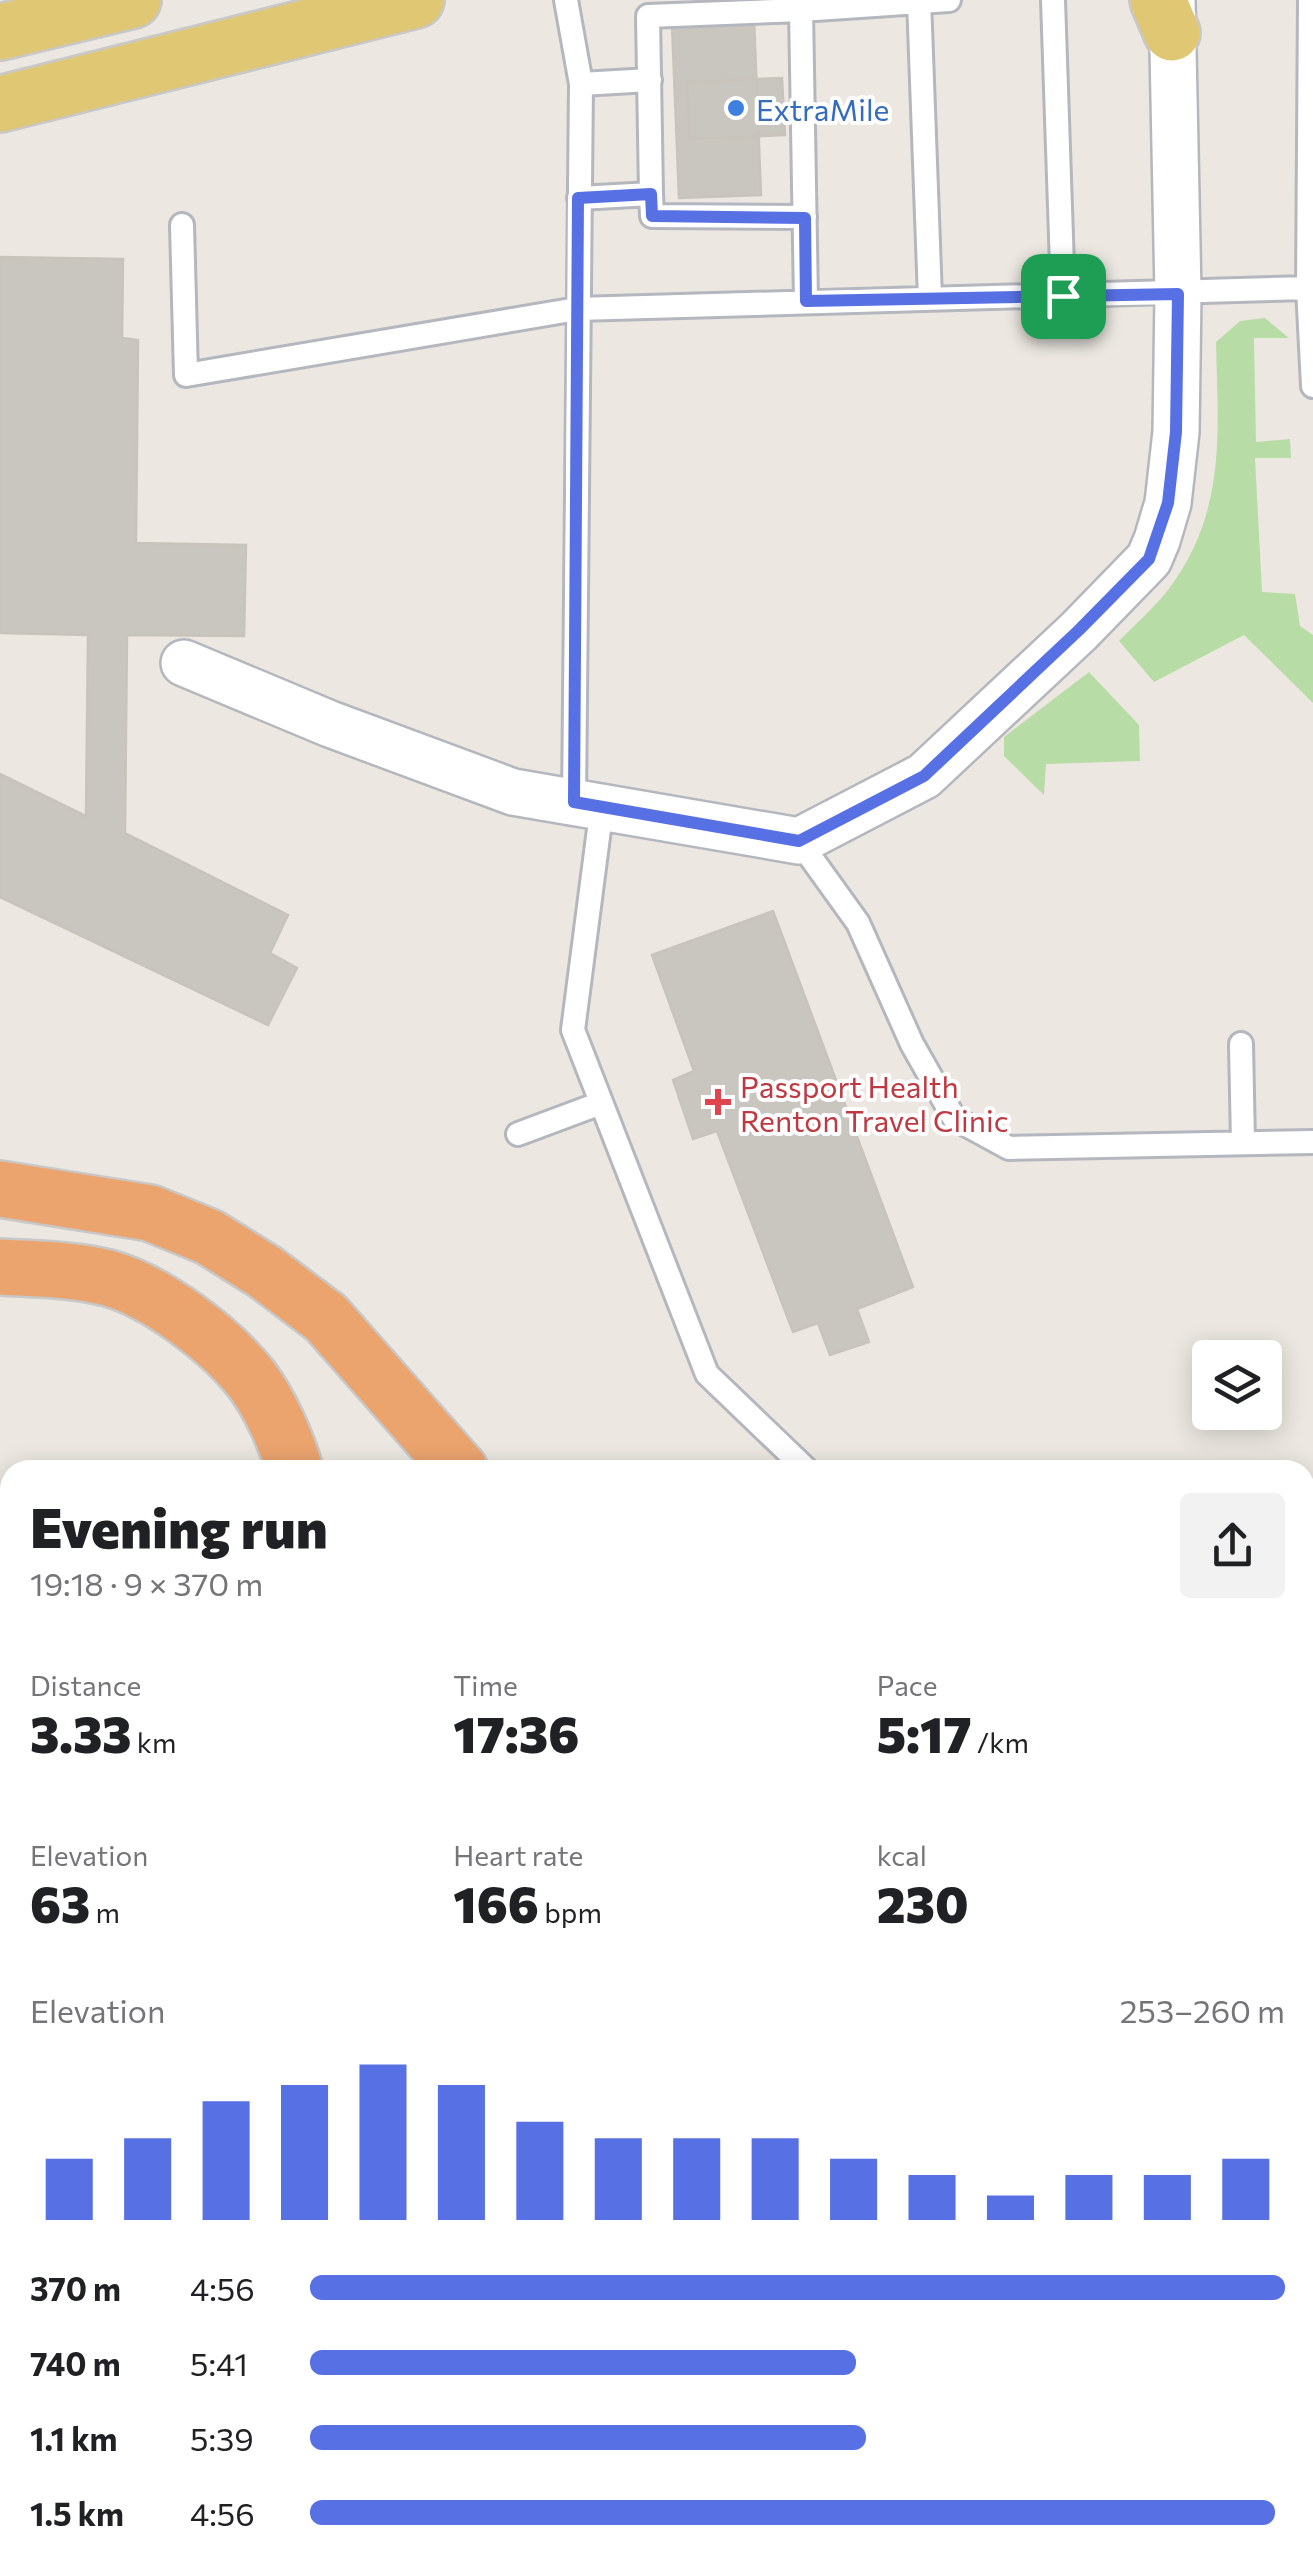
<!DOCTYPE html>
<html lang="en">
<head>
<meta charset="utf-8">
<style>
	:root { --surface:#fff; --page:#f2f2f2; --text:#202124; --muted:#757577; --accent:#5771e4 }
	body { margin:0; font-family:Commissioner,sans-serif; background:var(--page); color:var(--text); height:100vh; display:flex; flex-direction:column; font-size:38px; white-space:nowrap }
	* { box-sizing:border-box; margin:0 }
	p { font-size:32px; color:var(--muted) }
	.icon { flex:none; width:55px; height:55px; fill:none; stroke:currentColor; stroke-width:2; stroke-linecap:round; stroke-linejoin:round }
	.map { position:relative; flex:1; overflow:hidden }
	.drawer { position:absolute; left:0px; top:1460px; width:1315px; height:1112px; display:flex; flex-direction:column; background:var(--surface); border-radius:30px 30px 0 0; box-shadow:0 5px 25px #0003 }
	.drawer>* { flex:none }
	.tools { position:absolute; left:1192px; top:1340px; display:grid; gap:20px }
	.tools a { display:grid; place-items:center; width:90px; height:90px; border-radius:10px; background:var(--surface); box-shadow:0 5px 25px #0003; font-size:50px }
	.pin { position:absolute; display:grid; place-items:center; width:85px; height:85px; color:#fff; margin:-42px; border-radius:20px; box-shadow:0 5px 15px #0006 }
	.round { display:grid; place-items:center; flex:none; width:105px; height:105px; border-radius:10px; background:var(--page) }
	.summary { display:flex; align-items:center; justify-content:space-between; height:170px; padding:0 30px }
	h1 { font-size:55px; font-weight:800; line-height:75px }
	.stats { display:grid; grid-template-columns:repeat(3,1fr); gap:15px; height:170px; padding:10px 30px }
	.stats div { display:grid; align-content:center }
	.stats b { font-size:50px; font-weight:800 }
	.stats small { font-size:28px; font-weight:400 }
	.stats p { font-size:28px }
	.chart { height:280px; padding:20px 30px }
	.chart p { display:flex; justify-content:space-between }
	.chart svg { width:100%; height:180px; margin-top:10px; stroke:var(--accent); stroke-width:6 }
	ul { padding:0 30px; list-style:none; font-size:32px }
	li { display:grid; grid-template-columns:160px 120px 1fr; align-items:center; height:75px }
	li i { height:25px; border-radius:12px; background:var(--accent) }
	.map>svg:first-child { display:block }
	.green { fill:#b8dca5 }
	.water { fill:#82c7e1 }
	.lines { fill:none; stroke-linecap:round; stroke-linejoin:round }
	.stream { stroke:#82c7e1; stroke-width:12 }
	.building { fill:#c9c6bf; stroke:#c8c3bb; stroke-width:2.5 }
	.lane-casing { stroke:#b5b7bf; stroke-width:28 }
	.street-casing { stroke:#b5b7bf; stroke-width:50 }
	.primary-casing { stroke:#c8c8c8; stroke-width:60 }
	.highway-casing { stroke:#c8c8c8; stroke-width:60 }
	.lane { stroke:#fff; stroke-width:22 }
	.street { stroke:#fff; stroke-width:45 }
	.primary { stroke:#e0c773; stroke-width:55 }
	.highway { stroke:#eba46e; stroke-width:55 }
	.route-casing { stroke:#fff; stroke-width:20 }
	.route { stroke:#5771e4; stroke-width:12 }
	.shop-dot { fill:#3f7fe0; stroke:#fff; stroke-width:4 }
	.health-dot { fill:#e0444e; stroke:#fff; stroke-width:4 }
	.labels { text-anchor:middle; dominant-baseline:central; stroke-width:8; stroke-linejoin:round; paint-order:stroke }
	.shop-label { font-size:30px; fill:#366cbe; stroke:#fff; text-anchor:start }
	.health-label { font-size:30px; fill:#be3a42; stroke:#fff; text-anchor:start }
</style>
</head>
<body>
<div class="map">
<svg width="1313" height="2571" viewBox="0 0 1313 2571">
	<rect width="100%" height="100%" fill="#ece8e1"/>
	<!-- green -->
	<path class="green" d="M1265 318 1289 338H1254L1256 442 1290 439 1291 458H1255L1262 592 1295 594 1300 626 1313 635V703L1244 635 1154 682 1119 641C1135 624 1154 608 1168 590 1227 512 1218 433 1216 342L1240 321Z
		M1089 672 1139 725 1140 761 1046 764 1044 795 1004 756V737Z"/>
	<!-- water -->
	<path class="water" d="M0 2423 10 2433V2562L33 2563 23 2571 0 2562Z"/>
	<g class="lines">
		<!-- stream -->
		<path class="stream" d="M1305 1679H1313"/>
	</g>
	<!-- building -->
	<path class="building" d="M754 20 761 195 679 198 672 24Z
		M782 78 785 135 690 139 687 82Z
		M0 257 123 259 122 338 138 340 136 543 246 545 244 636 127 635 125 833 288 915 270 953 297 968 268 1025 0 897V774L86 816 88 635 0 633Z
		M773 911 913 1287 857 1309 869 1342 830 1355 818 1323 793 1332 717 1131 693 1139 673 1080 694 1071 652 955Z"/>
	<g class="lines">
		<defs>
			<path id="lane" d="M566 0 581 84 574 802
				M919 0 930 298
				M1053 0 1063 296
				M1310 0 1308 288 1313 386
				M801 10 648 16 651 194 652 216 805 217
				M581 84 650 80
				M579 198 651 194
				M182 225 186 375 577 309 1308 288 1313 285
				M806 301 801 10 949 0
				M602 806 573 1030 707 1374 807 1470
				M799 841 858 923 912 1044 954 1118 1009 1148 1313 1142
				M1241 1044 1243 1143
				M518 1134 601 1103
				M1305 1575H1313"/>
			<path id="street" d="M184 663 330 724 513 792 799 841 924 776 1079 631 1149 559 1157 540 1168 503 1176 432 1178 294 1172 0
				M1305 2489 1313 2488
				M904 2571 938 2562"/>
			<path id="primary" d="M1158 0 1172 33
				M0 32 133 0
				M0 104 416 0"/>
			<path id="highway" d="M0 1189 150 1213 209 1237 265 1272 326 1318 460 1470
				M0 1267C35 1269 74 1269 108 1278 156 1291 221 1340 252 1380 270 1404 286 1440 295 1470
				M0 1709 10 1707
				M1305 1758H1313
				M1305 1803 1313 1802
				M1305 1874 1313 1873
				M0 1889 10 1886
				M1305 1959 1313 1958
				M0 2006H10
				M1305 2013 1313 2012
				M1305 2071 1313 2070
				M0 2120 10 2119
				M1305 2135 1313 2134
				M1305 2194 1313 2193
				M0 2223 10 2224
				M88 2571 96 2562
				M165 2571 173 2562
				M276 2571 279 2562
				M376 2571 383 2562"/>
		</defs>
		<!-- lane casing -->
		<use href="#lane" class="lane-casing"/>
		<!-- street casing -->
		<use href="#street" class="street-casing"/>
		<!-- primary casing -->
		<use href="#primary" class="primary-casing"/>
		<!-- highway casing -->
		<use href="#highway" class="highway-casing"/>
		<!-- lane -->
		<use href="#lane" class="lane"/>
		<!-- street -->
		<use href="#street" class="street"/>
		<!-- primary -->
		<use href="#primary" class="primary"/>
		<!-- highway -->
		<use href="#highway" class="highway"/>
	</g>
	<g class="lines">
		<defs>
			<path id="route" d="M651 194 652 216 805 218 806 301 1178 294 1176 432 1168 503 1149 559 1079 630 924 776 799 841 574 802 578 198Z"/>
		</defs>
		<!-- route casing -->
		<use href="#route" class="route-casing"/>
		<!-- route -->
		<use href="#route" class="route"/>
	</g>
	<!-- markers -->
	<circle class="shop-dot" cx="736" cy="108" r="10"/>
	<path class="health-dot" d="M713 1087h10v10h10v10h-10v10h-10v-10h-10v-10h10z"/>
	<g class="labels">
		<!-- shop labels -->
		<g class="shop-label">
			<text x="756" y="108">ExtraMile</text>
		</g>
		<!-- health labels -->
		<g class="health-label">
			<text x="740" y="1085">Passport Health<tspan x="740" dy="34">Renton Travel Clinic</tspan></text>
		</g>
	</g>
</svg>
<div class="tools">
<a><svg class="icon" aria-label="layers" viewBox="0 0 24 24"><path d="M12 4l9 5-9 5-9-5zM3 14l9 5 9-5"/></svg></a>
</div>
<div class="pin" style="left:1063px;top:296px;background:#1e9e55"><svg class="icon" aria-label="arrive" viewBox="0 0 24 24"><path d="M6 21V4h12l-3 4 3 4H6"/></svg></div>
<section class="drawer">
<div class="summary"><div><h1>Evening run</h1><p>19:18 · 9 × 370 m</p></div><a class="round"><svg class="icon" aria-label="share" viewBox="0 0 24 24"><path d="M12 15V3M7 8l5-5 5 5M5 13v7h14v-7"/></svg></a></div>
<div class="stats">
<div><p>Distance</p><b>3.33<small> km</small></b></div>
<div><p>Time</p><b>17:36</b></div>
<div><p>Pace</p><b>5:17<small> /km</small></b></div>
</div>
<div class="stats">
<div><p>Elevation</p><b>63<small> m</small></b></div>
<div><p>Heart rate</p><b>166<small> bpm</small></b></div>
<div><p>kcal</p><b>230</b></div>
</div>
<div class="chart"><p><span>Elevation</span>253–260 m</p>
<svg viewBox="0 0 160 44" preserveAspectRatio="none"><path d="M5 44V29M15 44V24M25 44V15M35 44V11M45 44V6M55 44V11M65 44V20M75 44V24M85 44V24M95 44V24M105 44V29M115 44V33M125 44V38M135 44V33M145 44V33M155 44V29"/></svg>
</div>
<ul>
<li><b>370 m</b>4:56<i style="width:100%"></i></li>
<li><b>740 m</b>5:41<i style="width:56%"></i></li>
<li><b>1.1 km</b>5:39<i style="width:57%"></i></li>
<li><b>1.5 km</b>4:56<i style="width:99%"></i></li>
</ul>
</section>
</div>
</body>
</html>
